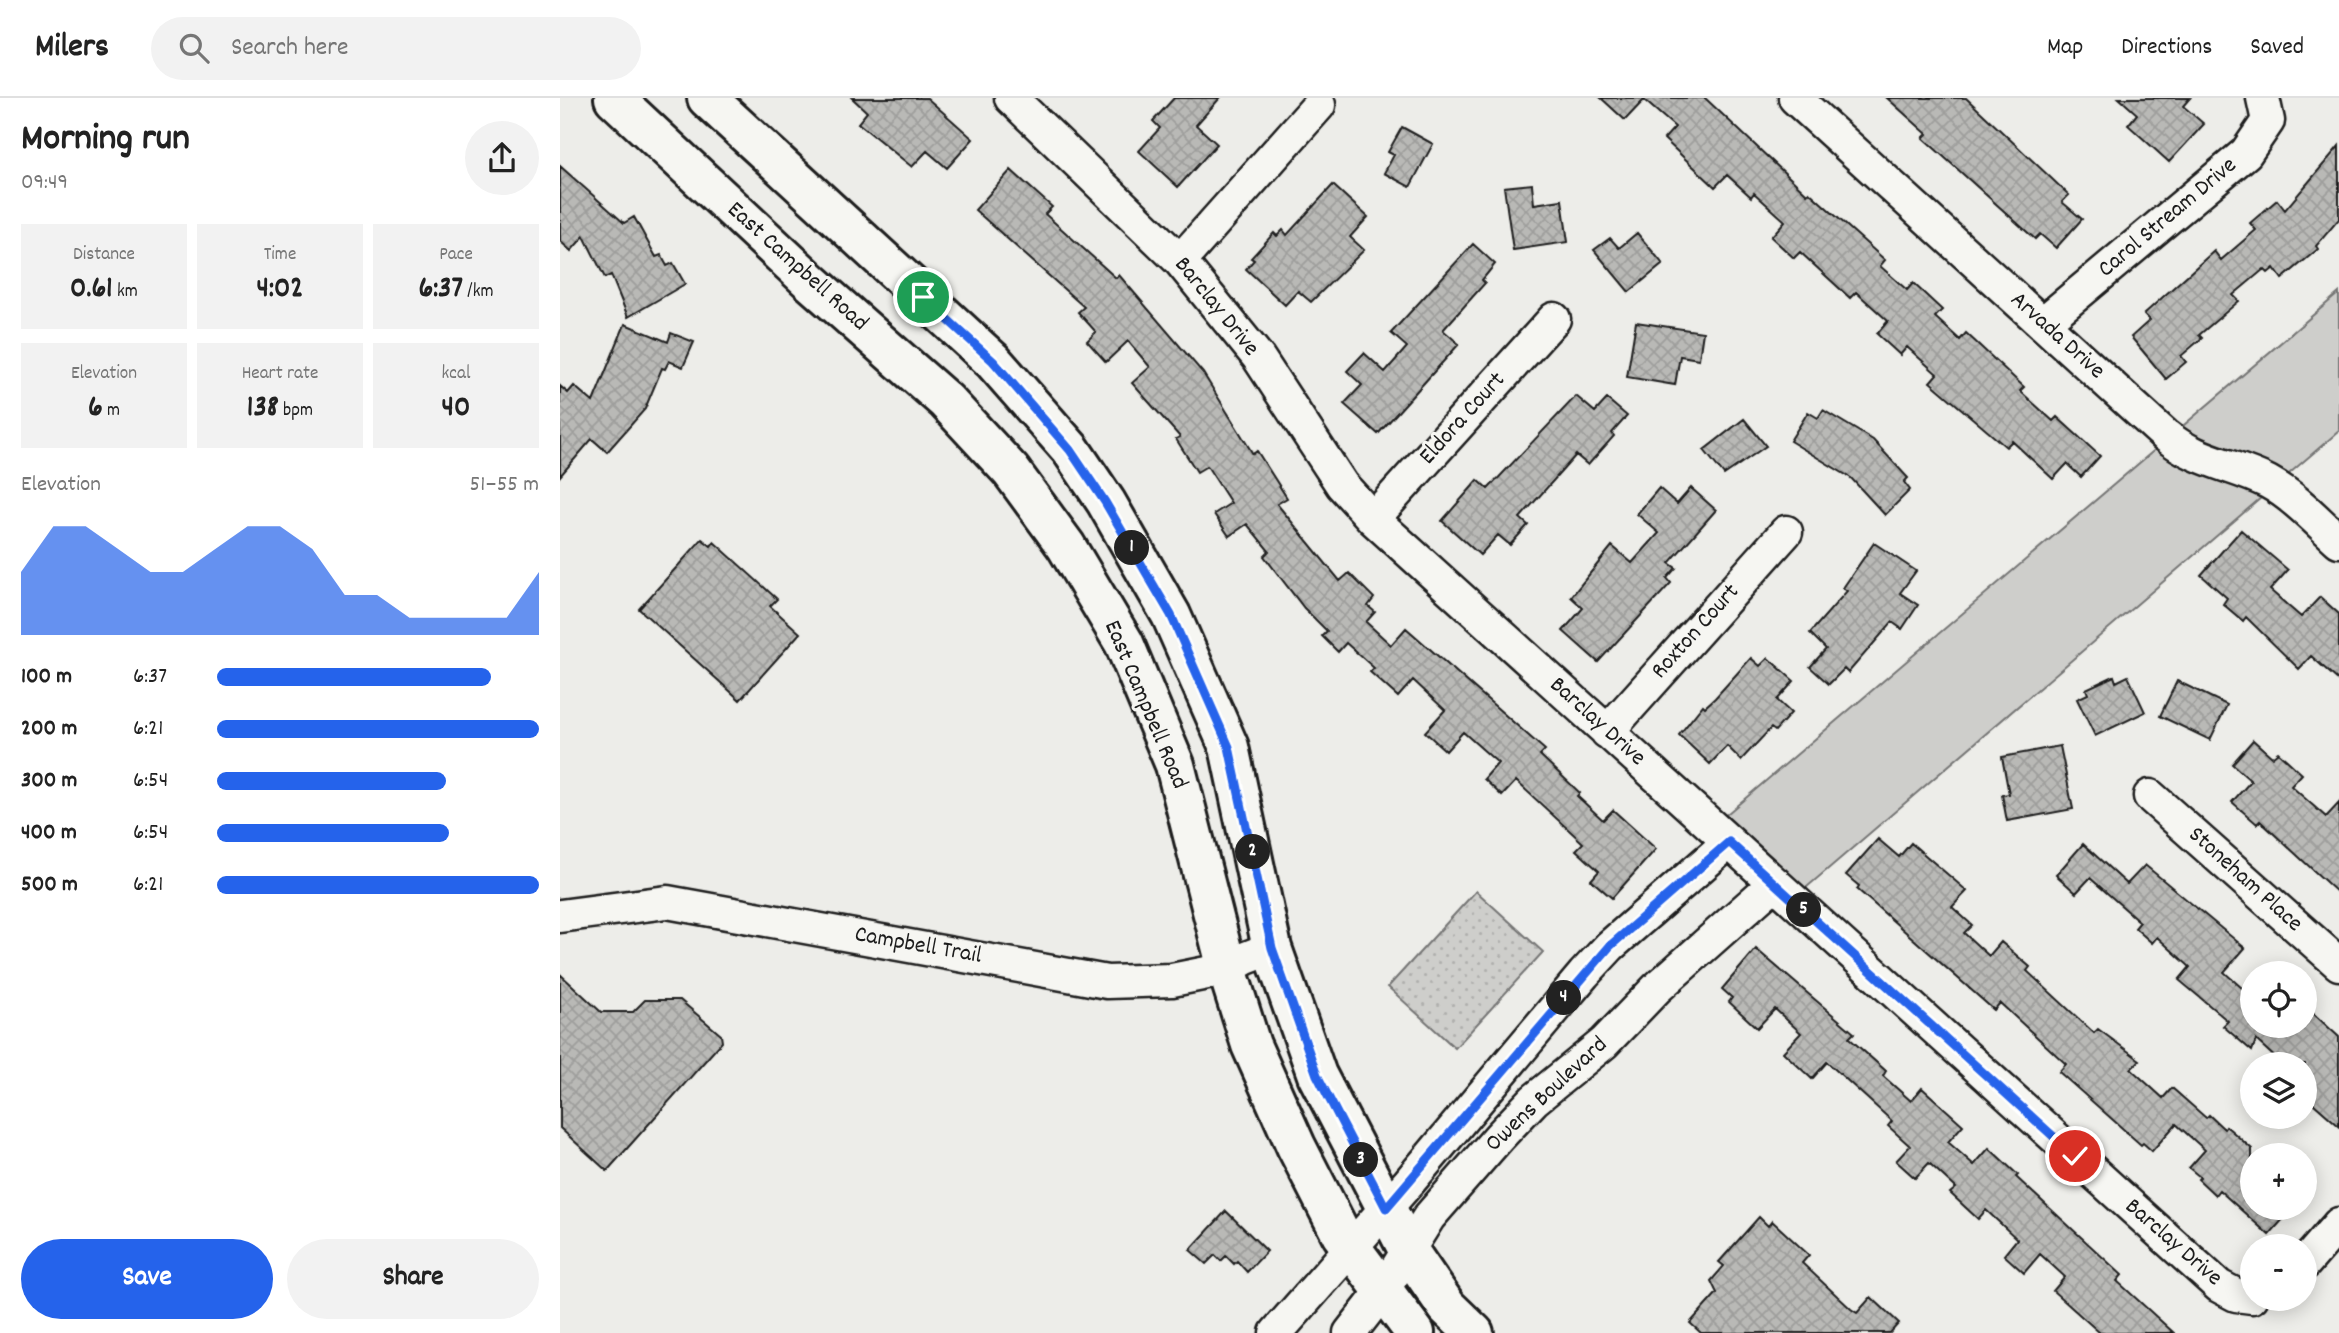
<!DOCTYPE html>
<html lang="en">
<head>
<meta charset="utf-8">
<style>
	:root { --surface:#fff; --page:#f2f2f2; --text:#222; --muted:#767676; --line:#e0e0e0; --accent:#2563eb }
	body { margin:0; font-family:Dekko,sans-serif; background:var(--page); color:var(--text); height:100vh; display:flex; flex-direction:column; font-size:26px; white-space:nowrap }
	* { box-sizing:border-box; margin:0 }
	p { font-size:23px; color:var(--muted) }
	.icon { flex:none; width:38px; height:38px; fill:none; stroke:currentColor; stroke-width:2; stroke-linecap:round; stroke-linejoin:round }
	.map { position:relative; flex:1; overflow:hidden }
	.drawer { display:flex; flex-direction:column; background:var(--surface); width:560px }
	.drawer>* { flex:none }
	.tools { position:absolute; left:1680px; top:863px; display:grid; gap:14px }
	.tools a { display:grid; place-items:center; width:77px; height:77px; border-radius:50%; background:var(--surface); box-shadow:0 4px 18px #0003; font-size:35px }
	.pin { position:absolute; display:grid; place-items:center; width:60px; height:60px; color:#fff; margin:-30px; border:4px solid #fff; border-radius:50%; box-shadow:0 2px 7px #0007 }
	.km { position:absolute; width:35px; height:35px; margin:-18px; border-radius:50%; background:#222; color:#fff; font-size:19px; line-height:35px; text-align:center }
	.round { display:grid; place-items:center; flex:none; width:74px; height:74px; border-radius:37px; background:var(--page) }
	.overview { display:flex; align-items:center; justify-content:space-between; height:119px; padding:0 21px }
	h1 { font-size:38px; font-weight:700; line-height:52px }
	.stats { display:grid; grid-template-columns:repeat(3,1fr); gap:10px; height:119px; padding:7px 21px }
	.stats div { display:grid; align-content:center; border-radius:0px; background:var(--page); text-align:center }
	.stats b { font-size:30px; font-weight:700 }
	.stats small { font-size:19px; font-weight:400 }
	.stats p { font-size:19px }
	.chart { height:196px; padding:14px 21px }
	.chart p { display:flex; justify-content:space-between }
	.chart svg { width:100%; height:126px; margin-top:7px; fill:var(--accent); opacity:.7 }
	.button { display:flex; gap:14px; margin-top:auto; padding:14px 21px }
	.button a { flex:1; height:80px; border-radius:42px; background:var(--accent); color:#fff; font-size:28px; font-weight:700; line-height:80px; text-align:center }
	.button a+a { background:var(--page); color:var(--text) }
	ul { padding:0 21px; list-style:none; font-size:23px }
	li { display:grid; grid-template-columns:112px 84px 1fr; align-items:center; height:52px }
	li i { height:18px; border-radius:9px; background:var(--accent) }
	header { display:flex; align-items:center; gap:42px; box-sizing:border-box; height:98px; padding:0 35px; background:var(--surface); border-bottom:2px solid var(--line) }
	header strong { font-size:33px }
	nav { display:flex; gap:38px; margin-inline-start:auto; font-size:24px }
	.search { width:490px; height:63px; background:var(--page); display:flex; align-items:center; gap:18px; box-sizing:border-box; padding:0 24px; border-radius:38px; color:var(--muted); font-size:26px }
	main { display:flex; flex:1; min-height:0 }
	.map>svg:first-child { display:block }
	.park { fill:#cececb; stroke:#757574; stroke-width:2 }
	.garden { fill:url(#garden-dots); stroke:#757574; stroke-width:2 }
	.building { fill:url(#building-cross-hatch); stroke:#1c1c1c; stroke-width:2 }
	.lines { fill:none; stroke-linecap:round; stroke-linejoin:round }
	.minor-casing { stroke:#1c1c1c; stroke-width:37 }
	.major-casing { stroke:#1c1c1c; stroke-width:44 }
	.minor { stroke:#f6f6f2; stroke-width:32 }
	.major { stroke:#f6f6f2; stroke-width:38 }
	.route-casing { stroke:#fff; stroke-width:14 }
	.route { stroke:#2563eb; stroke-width:9 }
	.labels { text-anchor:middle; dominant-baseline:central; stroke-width:6; stroke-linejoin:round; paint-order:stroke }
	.street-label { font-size:24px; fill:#1c1c1c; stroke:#f6f6f2 }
</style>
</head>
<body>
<header>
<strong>Milers</strong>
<div class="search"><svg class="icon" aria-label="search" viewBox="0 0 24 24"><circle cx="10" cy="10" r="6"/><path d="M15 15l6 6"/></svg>Search here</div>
<nav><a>Map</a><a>Directions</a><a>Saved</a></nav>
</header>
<main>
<section class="drawer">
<div class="overview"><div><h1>Morning run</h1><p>09:49</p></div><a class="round"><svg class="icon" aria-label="share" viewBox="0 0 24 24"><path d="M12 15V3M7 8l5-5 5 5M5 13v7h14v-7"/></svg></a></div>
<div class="stats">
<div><p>Distance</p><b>0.61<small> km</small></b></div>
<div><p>Time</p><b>4:02</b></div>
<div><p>Pace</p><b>6:37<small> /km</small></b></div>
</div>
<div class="stats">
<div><p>Elevation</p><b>6<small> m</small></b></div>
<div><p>Heart rate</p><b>138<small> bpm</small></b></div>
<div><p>kcal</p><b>40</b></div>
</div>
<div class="chart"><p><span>Elevation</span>51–55 m</p>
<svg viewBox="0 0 160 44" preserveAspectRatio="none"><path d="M0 44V22L10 6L20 6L30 14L40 22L50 22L60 14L70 6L80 6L90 14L100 30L110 30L120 38L130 38L140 38L150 38L160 22V44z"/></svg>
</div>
<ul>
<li><b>100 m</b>6:37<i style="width:85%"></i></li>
<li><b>200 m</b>6:21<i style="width:100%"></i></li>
<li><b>300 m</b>6:54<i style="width:71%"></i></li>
<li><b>400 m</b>6:54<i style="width:72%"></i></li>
<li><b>500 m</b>6:21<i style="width:100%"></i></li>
</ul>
<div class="button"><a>Save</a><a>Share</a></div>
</section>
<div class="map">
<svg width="1779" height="1235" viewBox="0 0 1779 1235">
	<defs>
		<pattern id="garden-dots" width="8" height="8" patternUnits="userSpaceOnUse" patternTransform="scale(1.75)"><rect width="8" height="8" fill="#cececb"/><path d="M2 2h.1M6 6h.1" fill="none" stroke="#b0b0ae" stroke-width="1.8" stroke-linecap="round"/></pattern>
		<pattern id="building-cross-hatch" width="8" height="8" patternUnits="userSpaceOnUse" patternTransform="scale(1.75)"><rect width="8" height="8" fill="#b9b9b6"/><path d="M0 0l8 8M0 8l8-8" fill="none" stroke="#9e9e9c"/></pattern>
	</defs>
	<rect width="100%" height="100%" fill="#edede9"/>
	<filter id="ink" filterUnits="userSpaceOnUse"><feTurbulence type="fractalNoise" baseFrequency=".0143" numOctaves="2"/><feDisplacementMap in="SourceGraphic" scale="14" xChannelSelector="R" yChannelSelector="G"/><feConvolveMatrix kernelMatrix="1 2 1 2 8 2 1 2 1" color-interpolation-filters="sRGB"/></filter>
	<g filter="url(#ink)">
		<!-- park -->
		<path class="park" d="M1779 195V333L1240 795 1161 721Z"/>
		<!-- garden -->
		<path class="garden" d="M916 793 983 854 895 950 828 889Z"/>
		<!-- building -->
		<path class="building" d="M292 0H367L413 41 387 70 367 53 352 69 298 25 307 14Z
			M614 0H660L636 27 657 46 618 89 579 53 600 30 593 23Z
			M1041 0H1145L1247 96 1249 94 1325 162 1320 168 1347 192 1353 185 1382 212 1375 219 1400 242 1406 235 1464 289 1460 293 1493 323 1497 319 1540 358 1521 379 1507 366 1493 381 1452 343 1446 349 1370 284 1377 276 1347 249 1340 257 1317 236 1328 223 1296 194 1290 200 1240 154 1234 160 1211 139 1225 123 1194 95 1191 99 1167 77 1155 89 1104 41 1115 29 1084 2 1065 22Z
			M1327 0H1406L1509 97 1502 104 1522 121 1496 150 1480 136 1475 141 1363 40 1367 36Z
			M1559 0H1630L1623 8 1644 26 1609 64 1568 27 1577 16Z
			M842 29 873 46 850 89 824 75 834 57 828 54Z
			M1779 48V121L1756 148 1758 151 1722 181 1714 170 1708 175 1704 171 1673 197 1679 203 1639 237 1642 240 1621 258 1626 264 1606 281 1571 239 1590 222 1584 216 1654 153 1661 162 1696 132 1690 125 1717 102 1725 112Z
			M0 68 64 125 74 119 96 159 101 157 107 168 113 165 125 186 68 219 51 177 45 180 24 138 11 153 0 143Z
			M451 72 492 109 485 116 556 180 559 177 643 275 693 356 697 353 727 400 717 406 780 483 789 475 814 500 808 508 815 514 806 524 831 547 846 530 985 652 980 657 1020 695 1017 698 1043 722 1053 712 1096 751 1052 800 1031 782 1039 773 1016 752 1023 745 956 683 942 698 924 681 938 665 903 634 886 653 865 634 885 612 853 582 838 599 810 574 814 570 786 545 778 554 762 538 767 533 744 510 704 458 709 453 687 426 669 438 654 416 671 405 647 368 637 374 616 341 620 339 572 285 590 269 568 243 546 264 527 243 536 234 518 214 524 209 415 112Z
			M972 86 974 106 1002 102 1008 144 953 152 944 89Z
			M773 87 808 119 790 139 804 152 751 204 738 193 725 207 686 171 694 162 691 160 714 135 717 138 723 132 727 137Z
			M1077 135 1103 166 1069 194 1034 152 1050 140 1059 150Z
			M913 146 935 166 922 182 925 185 883 232 899 246 818 336 784 306 802 287 787 273 804 255 825 274 847 249 831 235Z
			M1076 224 1143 234 1139 261 1120 258 1115 287 1067 279Z
			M65 226 108 244 111 235 134 244 123 269 109 263 105 271 102 270 85 311 47 354 32 341 0 378V288L8 295 14 288 33 304Z
			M1016 298 1035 314 1047 301 1067 318 1052 335 1054 338 1028 367 1016 357 960 420 968 427 950 447 938 437 920 457 882 423 918 382 928 391Z
			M1263 312 1313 342 1348 380 1344 384 1350 392 1325 417 1291 380 1230 343 1248 314 1258 320Z
			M1184 321 1206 348 1164 377 1144 352Z
			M1099 390 1117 406 1131 390 1156 412 1109 465 1116 470 1107 480 1111 485 1038 564 1003 533 1023 510 1011 499 1052 448 1072 465 1099 435 1077 416Z
			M1681 432 1728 472 1710 492 1741 519 1760 499 1779 516V583L1751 558 1739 571 1686 519 1683 523 1663 506 1667 500 1641 477Z
			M142 441 151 448 154 444 217 501 210 508 240 535 180 602 79 511Z
			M1314 445 1356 473 1340 495 1358 507 1342 531 1332 524 1288 575 1284 571 1269 586 1250 569 1266 551 1250 535 1287 493 1283 490Z
			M1191 560 1200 568 1208 560 1234 583 1217 602 1231 615 1215 633 1211 630 1181 662 1167 648 1150 666 1119 637 1143 607 1145 609 1155 600Z
			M1554 578 1556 584 1568 578 1585 614 1535 638 1517 601 1528 596 1526 591Z
			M1617 583 1667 607 1650 642 1600 618Z
			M1693 642 1712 659 1718 654 1742 676 1731 688 1766 719 1779 705V796L1700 723 1697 726 1672 704 1691 683 1672 666Z
			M1500 648 1513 711 1447 723 1442 697 1449 696 1442 659Z
			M1318 741 1339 759 1351 745 1407 793 1392 809 1412 827 1404 835 1429 858 1441 844 1470 869 1467 873 1534 935 1538 931 1580 962 1571 971 1603 1000 1612 990 1646 1020 1649 1017 1664 1031 1666 1028 1692 1051V1110H1733L1709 1137 1659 1092 1655 1097 1638 1081 1640 1079 1629 1070 1645 1052 1616 1026 1592 1053 1583 1045 1581 1047 1499 974 1506 966 1440 905 1434 912 1297 791 1299 788 1286 777Z
			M1523 746 1567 786 1585 767 1685 850 1664 874 1692 899V928H1745V908L1779 939V1028L1745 998V966H1722L1696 942 1692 953 1663 928 1668 923 1619 882 1630 869 1597 839 1592 845 1575 830 1580 824 1530 780 1516 795 1496 777Z
			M1196 851 1294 935 1289 940 1326 973 1323 978 1351 1003 1362 990 1403 1027 1388 1044 1414 1067 1429 1050 1458 1077 1456 1079 1562 1177 1557 1183 1614 1235H1540L1493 1193 1505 1179 1480 1156 1464 1175 1444 1157 1457 1141 1426 1112 1418 1121 1390 1095 1396 1090 1369 1065 1355 1080 1336 1063 1350 1048 1328 1028 1332 1023 1267 964 1252 981 1223 954 1241 935 1215 911 1197 930 1169 904 1172 900 1162 891Z
			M0 876 41 914H73L85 902H120L161 937 162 944 47 1073 0 1030Z
			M666 1113 707 1153 687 1174 677 1163 674 1166 666 1158 661 1163 655 1157 646 1166 630 1152Z
			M1199 1119 1208 1128 1212 1123 1249 1157 1242 1165 1291 1211 1297 1215 1311 1199 1339 1225 1330 1235H1141L1130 1225 1157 1195 1151 1183 1164 1168 1159 1164Z"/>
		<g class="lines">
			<defs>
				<path id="minor" d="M451 0 620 163 698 259 782 387 813 421 1659 1188 1676 1197 1692 1199
					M1235 0 1605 337C1638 364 1672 366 1708 384 1734 398 1757 423 1779 443
					M620 163 759 7
					M1483 225 1686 55 1708 23 1703 0
					M813 421 994 221
					M1047 634 1226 434
					M1590 698 1779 866
					M0 818 107 804 547 884 612 882 667 871 686 860 712 850
					M1745 1165 1779 1126
					M716 1235 849 1084 1024 876 1050 848 1169 744
					M790 1235 822 1194 869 1119 939 1039 974 1002 1044 945 1097 890 1215 785"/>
				<path id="major" d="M54 0 251 184 386 303 451 373 506 448 564 545 615 667 667 871 691 947 736 1048 781 1136 855 1235
					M147 0 433 263 511 352 546 404 611 517 669 649 712 850 757 977 848 1152 887 1209 914 1235"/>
			</defs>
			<!-- minor casing -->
			<use href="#minor" class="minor-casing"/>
			<!-- major casing -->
			<use href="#major" class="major-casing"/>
			<!-- minor -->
			<use href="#minor" class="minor"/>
			<!-- major -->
			<use href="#major" class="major"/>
		</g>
	</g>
	<g class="lines" filter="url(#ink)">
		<defs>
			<path id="route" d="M363 199 433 263 510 352 545 404 611 517 669 649 712 850 757 977 826 1110 1050 848 1169 744 1515 1058"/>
		</defs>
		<!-- route casing -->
		<use href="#route" class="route-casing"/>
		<!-- route -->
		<use href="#route" class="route"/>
	</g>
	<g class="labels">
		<!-- street labels -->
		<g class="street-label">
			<text transform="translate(1608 120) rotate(-40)">Carol Stream Drive</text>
			<text transform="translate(237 169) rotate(42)">East Campbell Road</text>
			<text transform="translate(656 209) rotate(51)">Barclay Drive</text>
			<text transform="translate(1497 238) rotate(42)">Arvada Drive</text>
			<text transform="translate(903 321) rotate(-48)">Eldora Court</text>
			<text transform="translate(1136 534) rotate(-48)">Roxton Court</text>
			<text transform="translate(585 607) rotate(67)">East Campbell Road</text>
			<text transform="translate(1037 624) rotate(42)">Barclay Drive</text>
			<text transform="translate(1685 782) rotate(42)">Stoneham Place</text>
			<text transform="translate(358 848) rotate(10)">Campbell Trail</text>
			<text transform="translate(987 997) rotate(-43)">Owens Boulevard</text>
			<text transform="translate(1613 1145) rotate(41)">Barclay Drive</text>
		</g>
	</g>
</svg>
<div class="tools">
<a><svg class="icon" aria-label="locate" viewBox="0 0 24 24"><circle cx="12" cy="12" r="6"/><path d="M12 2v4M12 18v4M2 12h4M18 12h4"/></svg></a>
<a><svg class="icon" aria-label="layers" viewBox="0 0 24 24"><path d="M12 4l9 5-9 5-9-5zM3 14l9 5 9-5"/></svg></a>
<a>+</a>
<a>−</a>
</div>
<div class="pin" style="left:363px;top:199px;background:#1e9e55"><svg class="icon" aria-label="arrive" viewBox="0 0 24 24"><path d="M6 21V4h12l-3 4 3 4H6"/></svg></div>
<div class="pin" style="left:1515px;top:1058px;background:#d93025"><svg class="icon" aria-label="check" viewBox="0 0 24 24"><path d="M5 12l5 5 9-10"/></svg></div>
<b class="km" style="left:572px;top:450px">1</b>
<b class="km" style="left:693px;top:754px">2</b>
<b class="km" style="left:801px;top:1062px">3</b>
<b class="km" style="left:1004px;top:900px">4</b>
<b class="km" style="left:1244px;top:812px">5</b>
</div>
</main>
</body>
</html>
